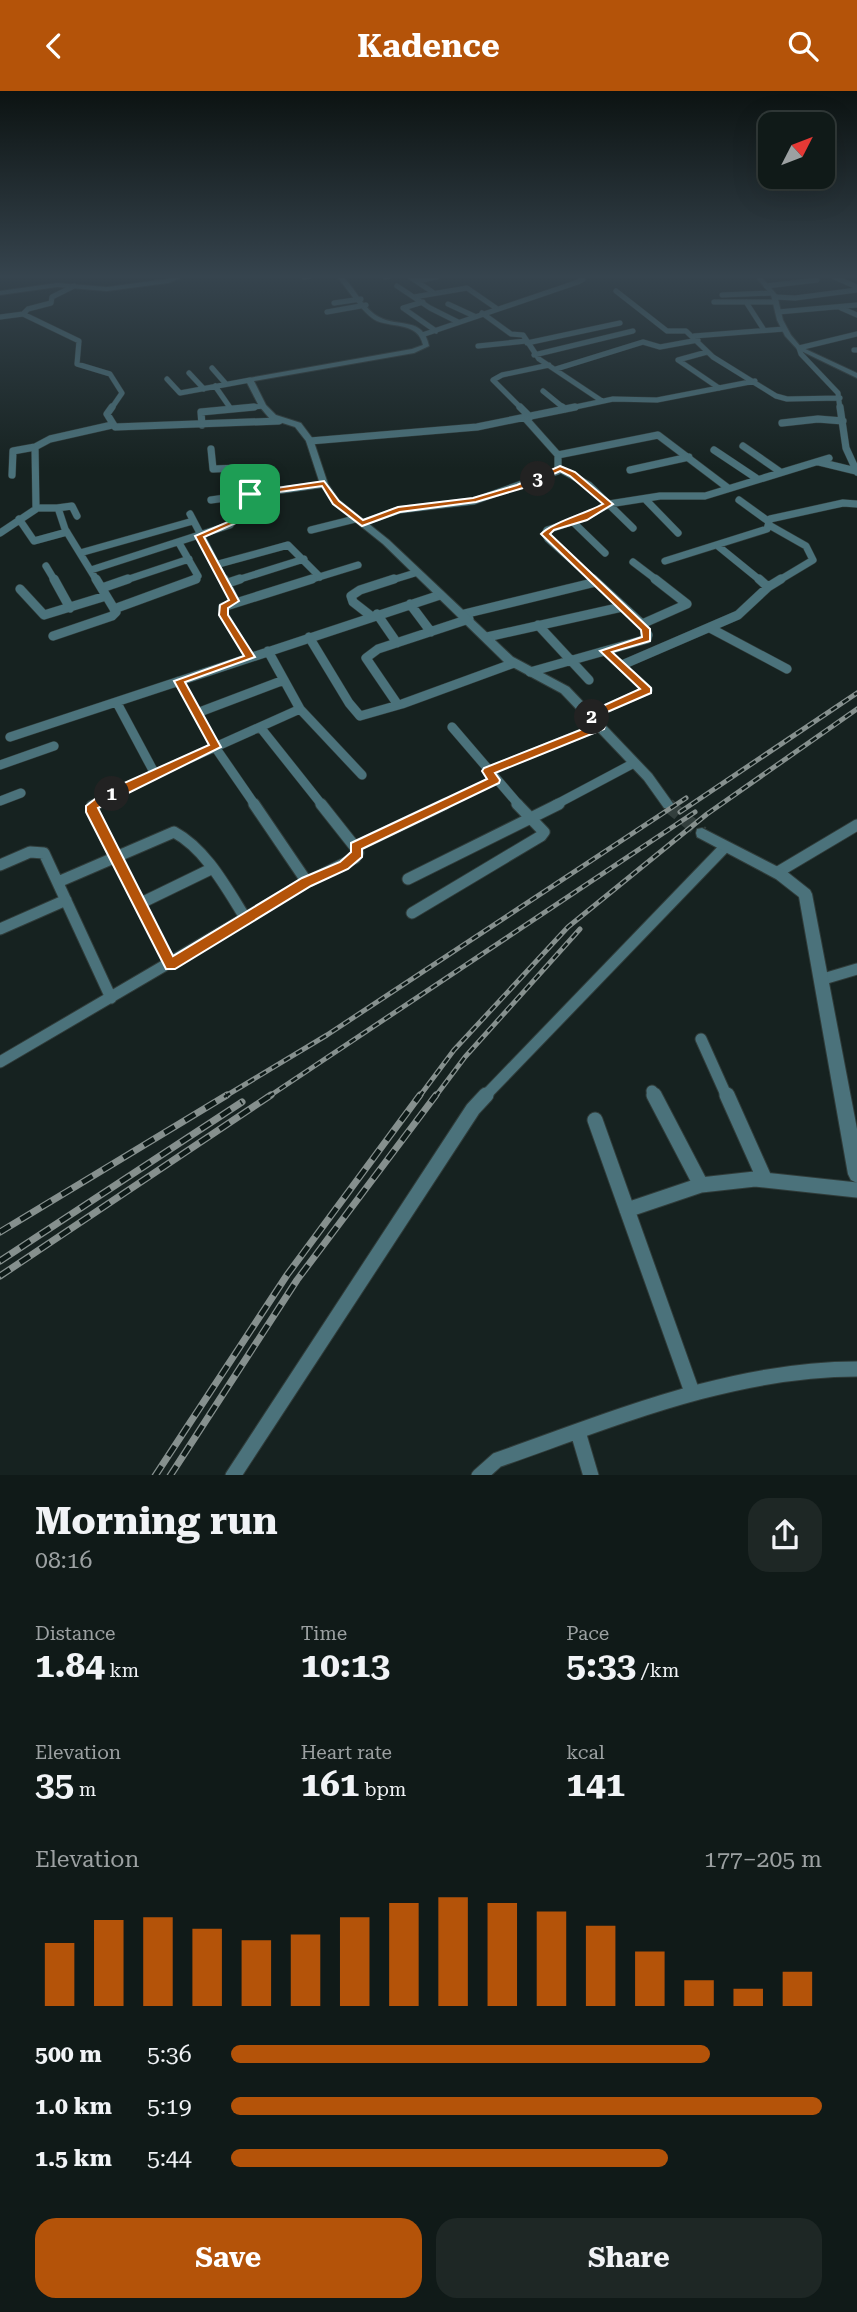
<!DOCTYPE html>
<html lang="en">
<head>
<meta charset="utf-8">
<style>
	:root { --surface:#101a18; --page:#1e2725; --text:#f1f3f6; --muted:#9ca1a2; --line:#303837; --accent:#b45309 }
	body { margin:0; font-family:"Roboto Serif",serif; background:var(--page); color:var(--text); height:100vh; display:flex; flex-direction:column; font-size:26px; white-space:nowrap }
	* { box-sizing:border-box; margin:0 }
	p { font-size:23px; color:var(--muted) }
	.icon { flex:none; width:38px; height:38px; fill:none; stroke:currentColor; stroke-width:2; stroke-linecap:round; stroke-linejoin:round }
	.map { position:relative; height:1384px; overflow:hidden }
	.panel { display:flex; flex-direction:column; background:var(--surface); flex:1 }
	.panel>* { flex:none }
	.needle { width:46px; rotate:48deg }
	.tools { position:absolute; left:758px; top:21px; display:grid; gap:14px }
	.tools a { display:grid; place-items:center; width:77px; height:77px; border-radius:14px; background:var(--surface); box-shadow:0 7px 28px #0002,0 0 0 2px var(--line); font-size:35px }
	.pin { position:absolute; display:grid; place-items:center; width:60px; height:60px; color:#fff; margin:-30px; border-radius:14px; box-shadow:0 4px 10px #0006 }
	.km { position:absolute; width:35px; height:35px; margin:-18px; border-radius:50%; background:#222; color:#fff; font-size:19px; line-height:35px; text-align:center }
	.round { display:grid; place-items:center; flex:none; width:74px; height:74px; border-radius:21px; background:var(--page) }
	.headline { display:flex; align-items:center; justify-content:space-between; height:119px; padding:0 35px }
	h1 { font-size:38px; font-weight:700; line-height:52px }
	.stats { display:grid; grid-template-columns:repeat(3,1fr); gap:10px; height:119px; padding:7px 35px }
	.stats div { display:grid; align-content:center }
	.stats b { font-size:35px; font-weight:700 }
	.stats small { font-size:19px; font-weight:400 }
	.stats p { font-size:19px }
	.chart { height:196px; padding:14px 35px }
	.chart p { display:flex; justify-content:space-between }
	.chart svg { width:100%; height:126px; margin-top:7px; stroke:var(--accent); stroke-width:6 }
	.button { display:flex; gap:14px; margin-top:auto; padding:14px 35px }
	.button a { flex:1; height:80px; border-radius:21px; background:var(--accent); color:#fff; font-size:28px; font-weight:700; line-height:80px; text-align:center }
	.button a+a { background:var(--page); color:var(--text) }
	ul { padding:0 35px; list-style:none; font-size:23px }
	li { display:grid; grid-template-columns:112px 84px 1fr; align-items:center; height:52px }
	li i { height:18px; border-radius:9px; background:var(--accent) }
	header { display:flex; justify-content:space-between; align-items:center; height:91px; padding:0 35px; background:var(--accent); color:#fff; font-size:32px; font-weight:700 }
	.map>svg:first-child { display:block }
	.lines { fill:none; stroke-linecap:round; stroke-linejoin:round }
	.tertiary-tunnel { stroke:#323e3c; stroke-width:14; stroke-dasharray:14 7; stroke-linecap:butt }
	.minor-far4-casing { stroke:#303c3a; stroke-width:6 }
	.minor-far3-casing { stroke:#303c3a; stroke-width:8 }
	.minor-far2-casing { stroke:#303c3a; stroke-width:10 }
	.minor-far1-casing { stroke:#303c3a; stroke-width:13 }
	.minor-casing { stroke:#303c3a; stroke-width:17 }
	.tertiary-casing { stroke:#303c3a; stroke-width:2 }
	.minor-far4 { stroke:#4b727b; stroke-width:5 }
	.minor-far3 { stroke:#4b727b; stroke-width:7 }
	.minor-far2 { stroke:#4b727b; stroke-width:9 }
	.minor-far1 { stroke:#4b727b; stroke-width:11 }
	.minor { stroke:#4b727b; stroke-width:15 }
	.tertiary { fill:#4b727b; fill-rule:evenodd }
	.rail-far1-casing { stroke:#86908e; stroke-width:5 }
	.rail-casing { stroke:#86908e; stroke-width:7 }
	.rail-far1 { stroke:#0d1917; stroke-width:2.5; stroke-dasharray:7; stroke-linecap:butt }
	.rail { stroke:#0d1917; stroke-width:4.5; stroke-dasharray:12; stroke-linecap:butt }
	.route { fill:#b45309; stroke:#fff; stroke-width:2; fill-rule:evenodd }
</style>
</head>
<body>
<header><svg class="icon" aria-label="back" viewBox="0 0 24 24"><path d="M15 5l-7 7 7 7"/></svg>Kadence<svg class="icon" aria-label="search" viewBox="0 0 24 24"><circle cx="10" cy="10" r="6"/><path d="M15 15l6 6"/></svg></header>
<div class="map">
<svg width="857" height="1385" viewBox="0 0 857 1385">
	<rect width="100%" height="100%" fill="#162220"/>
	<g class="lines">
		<!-- tertiary-tunnel -->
		<path class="tertiary-tunnel" d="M668 714 702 742"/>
		<defs>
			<path id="minor-far4" d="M407 184 434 202
				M304 186 315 184
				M385 186 393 184
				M834 186 857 196
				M417 190 437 186
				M397 195 430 217 458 231
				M766 195 817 189
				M616 200 667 240H686L713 266 776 305 787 308 840 307
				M722 204 772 202
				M414 206 467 197 496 217
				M775 206 795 207 857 199
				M423 211 403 217 436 240
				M714 211H776
				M746 211 764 239
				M334 212 361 208
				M448 213 474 225
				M841 217 857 224
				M327 221 366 214
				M778 221 857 214
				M482 222 511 243 523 244 539 268 602 310
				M23 223 28 218 51 212 52 206 74 195
				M0 226 23 223 79 250 77 273 110 283 122 302 111 318
				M422 244 578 191 583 188 582 184
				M694 245 784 238
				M527 252 620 232
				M478 255 526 250
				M854 259H857
				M707 261 678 269 719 297
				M534 264 633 240
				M212 277 226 293
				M556 278 643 251 660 256 698 249
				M189 282 204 298
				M167 288 180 302 250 289
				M215 295 231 318
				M543 300 565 318
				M235 318 263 315
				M522 318 493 289 502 284 549 274
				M566 318 613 308 657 309 755 290
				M840 318 838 302 801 263 799 257 857 243"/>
			<path id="minor-far3" d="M112 316 107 323 115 336 279 330
				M520 316 530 326
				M562 316 565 318
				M840 316 846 357 857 381
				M782 332 818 328 843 330
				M202 334 201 321 254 316
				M310 350 477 336 575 316
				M743 355 779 380
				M211 358 213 378 240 377 250 403
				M714 359 756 387
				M558 364 658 344 728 397
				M819 371 856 380
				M560 378 589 394 633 437
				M630 379 689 366
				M12 384 13 360 35 356
				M645 408 678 442
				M211 409 324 393
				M739 409 768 430
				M57 417 72 415 77 425
				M190 423 225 490
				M19 428 34 450 67 441
				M573 431 605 462
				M362 432 399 419 474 410 558 380V364L525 327
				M769 434 806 455 813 469 778 490
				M311 439 355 428
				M0 442 36 418
				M179 452 198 485 191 490
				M718 455 761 490
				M80 462 193 430
				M665 470 767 438 770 428 843 412 857 413
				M633 471 658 490
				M215 474 288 454 320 486
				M46 475 55 490
				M91 479 230 434 233 430 225 406
				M97 490 65 438 58 417H36L35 356 50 348 112 334
				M123 490 189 468
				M234 490 304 468
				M306 490 358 474
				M389 490 415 482
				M595 490 548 448 545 443 547 439 584 427 609 413 660 405H705L829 367"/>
			<path id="minor-far2" d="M54 488 70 517
				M224 488 235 510
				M225 493 240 488
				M768 496 781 488
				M102 497 128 488
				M20 498 44 524 106 505
				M410 513 431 541
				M114 518 196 488
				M377 523 397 552
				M464 523 596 491
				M371 525 353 511 351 505 360 499 394 488
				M642 533 687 513 655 488
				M538 534 589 589
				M710 537 787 578
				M53 545 112 525 116 521 96 488
				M309 546 349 612 360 625 402 613 514 572
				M487 546 622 516
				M268 560 300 618 362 684
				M250 566 224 524 223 516 312 488
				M622 574 738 524 768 496 759 488
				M530 581 647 548 648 544 642 533 593 488
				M179 590 215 656 255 714
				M117 612 155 683
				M398 614 366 567 378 558 469 528
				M197 622 284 589
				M591 624 648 599 605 560
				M260 636 322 714
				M452 636 519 714
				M10 646 440 504
				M0 674 54 655
				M488 680 600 635
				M0 710 21 702
				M93 714 155 683 300 618
				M442 714 495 689
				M555 714 634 672"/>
			<path id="minor-far1" d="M97 713 92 715V721L171 873
				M254 713 307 791
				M355 756 445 713
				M0 774 30 761 44 762 111 907
				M778 781 857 734
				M408 788 559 713
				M58 791 174 741C206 758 227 798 246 828
				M139 813 211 778
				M412 822 541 745 544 741 517 713
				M0 838 66 809
				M820 889 857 878
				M701 948 727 1006
				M0 971 307 791 355 767 358 762 355 756 321 713
				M652 1000 655 1006
				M484 1006 724 757"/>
			<path id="minor" d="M654 1004 701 1094
				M727 1004 765 1089
				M595 1029 692 1301
				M627 1119 701 1094 755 1088 857 1099
				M578 1341 591 1385
				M233 1385 473 1018 486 1004
				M479 1385 497 1369C614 1328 731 1278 857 1278"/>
			<path id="tertiary" d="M179 184H188L168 192 107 200 57 196 0 204V200L57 192 107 196 167 188Z
				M335 184H341L345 188C356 199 365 219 379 226 399 237 423 225 429 255L414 262 254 290 266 314 276 324 301 332 313 348 328 393 339 409 389 449 513 566 569 596 652 683 672 711 674 714 672 717H664L644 689 561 602 505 572 383 453 333 413 320 393 306 350 295 336 270 328 259 315 246 290 249 287 412 258 423 254C418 231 394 237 377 230 362 223 347 196 335 184Z
				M754 184H760L777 204 783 229 791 244 801 256 857 282V287L797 258 785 245 777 229 771 204Z
				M702 737 786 780 810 799 812 803 857 1038V1092L851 1089 848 1083 799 806 776 788 697 746 696 742 697 738Z"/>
		</defs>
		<!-- minor-far4 casing -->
		<use href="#minor-far4" class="minor-far4-casing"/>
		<!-- minor-far3 casing -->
		<use href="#minor-far3" class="minor-far3-casing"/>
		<!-- minor-far2 casing -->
		<use href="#minor-far2" class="minor-far2-casing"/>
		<!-- minor-far1 casing -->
		<use href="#minor-far1" class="minor-far1-casing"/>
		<!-- minor casing -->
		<use href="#minor" class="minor-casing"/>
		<!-- tertiary casing -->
		<use href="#tertiary" class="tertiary-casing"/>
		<!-- minor-far4 -->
		<use href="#minor-far4" class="minor-far4"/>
		<!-- minor-far3 -->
		<use href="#minor-far3" class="minor-far3"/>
		<!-- minor-far2 -->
		<use href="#minor-far2" class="minor-far2"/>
		<!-- minor-far1 -->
		<use href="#minor-far1" class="minor-far1"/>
		<!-- minor -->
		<use href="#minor" class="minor"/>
		<!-- tertiary -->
		<use href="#tertiary" class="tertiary"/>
		<defs>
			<path id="rail-far1" d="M680 721 857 602
				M224 1006 327 944 686 707
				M268 1006 695 721
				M419 1006 454 959 568 836 707 723 857 618
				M435 1006 465 966 580 838"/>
			<path id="rail" d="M0 1141 227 1004
				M0 1170 242 1011
				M0 1185 271 1004
				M155 1385 287 1184 420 1004
				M170 1385 297 1189 436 1004"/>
		</defs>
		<!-- rail-far1 casing -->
		<use href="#rail-far1" class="rail-far1-casing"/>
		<!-- rail casing -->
		<use href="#rail" class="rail-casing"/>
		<!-- rail-far1 -->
		<use href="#rail-far1" class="rail-far1"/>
		<!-- rail -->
		<use href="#rail" class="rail"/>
	</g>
	<!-- sky -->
	<linearGradient id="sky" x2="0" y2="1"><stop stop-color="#0c1312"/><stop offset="0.49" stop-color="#36444e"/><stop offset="1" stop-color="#36444e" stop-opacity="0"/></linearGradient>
	<rect width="857" height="378" fill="url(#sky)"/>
	<!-- route -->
	<path class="route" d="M560 375 575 381 613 413 587 429 554 439 550 443 650 538V550L612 561 651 597V602L598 625 605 635 604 638 495 682 500 689 499 692 362 758V766L348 778 311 795 175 878H166L86 721V715L104 701 209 654 174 590 244 565 219 524 220 514 229 509 195 445 228 431 222 405 324 390 339 410 363 429 398 416 473 407 517 394ZM560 380 570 385 603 413C587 422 551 432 541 443L641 539 642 546 600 560 640 598 587 622 586 624 593 634 484 677 482 680 487 688 351 752V761L340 771 302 787 173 865 98 717 221 656 185 591 255 566 228 524V517L239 510 204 446 236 432 229 408 322 395 333 413 362 435 400 421 476 411 523 397Z"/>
</svg>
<div class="tools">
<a><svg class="needle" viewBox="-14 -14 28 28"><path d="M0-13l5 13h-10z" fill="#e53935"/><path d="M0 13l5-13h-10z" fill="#9ca1a2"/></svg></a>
</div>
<div class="pin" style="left:250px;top:403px;background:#1e9e55"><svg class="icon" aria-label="arrive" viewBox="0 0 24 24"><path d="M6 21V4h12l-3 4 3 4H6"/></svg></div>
<b class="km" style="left:112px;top:703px">1</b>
<b class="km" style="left:592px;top:626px">2</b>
<b class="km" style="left:538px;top:388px">3</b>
</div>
<section class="panel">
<div class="headline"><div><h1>Morning run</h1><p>08:16</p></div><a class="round"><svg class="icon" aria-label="share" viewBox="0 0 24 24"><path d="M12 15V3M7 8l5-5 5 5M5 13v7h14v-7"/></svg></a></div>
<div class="stats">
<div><p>Distance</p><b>1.84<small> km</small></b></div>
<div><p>Time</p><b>10:13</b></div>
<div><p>Pace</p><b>5:33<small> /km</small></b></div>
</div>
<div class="stats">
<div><p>Elevation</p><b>35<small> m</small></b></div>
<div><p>Heart rate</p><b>161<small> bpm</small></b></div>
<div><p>kcal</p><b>141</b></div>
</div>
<div class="chart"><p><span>Elevation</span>177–205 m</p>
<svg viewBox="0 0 160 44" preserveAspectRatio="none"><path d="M5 44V22M15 44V14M25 44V13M35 44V17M45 44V21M55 44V19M65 44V13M75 44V8M85 44V6M95 44V8M105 44V11M115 44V16M125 44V25M135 44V35M145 44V38M155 44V32"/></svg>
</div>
<ul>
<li><b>500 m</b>5:36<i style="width:81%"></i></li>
<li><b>1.0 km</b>5:19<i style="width:100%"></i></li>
<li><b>1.5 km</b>5:44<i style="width:74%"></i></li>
</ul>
<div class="button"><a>Save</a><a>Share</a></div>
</section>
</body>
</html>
